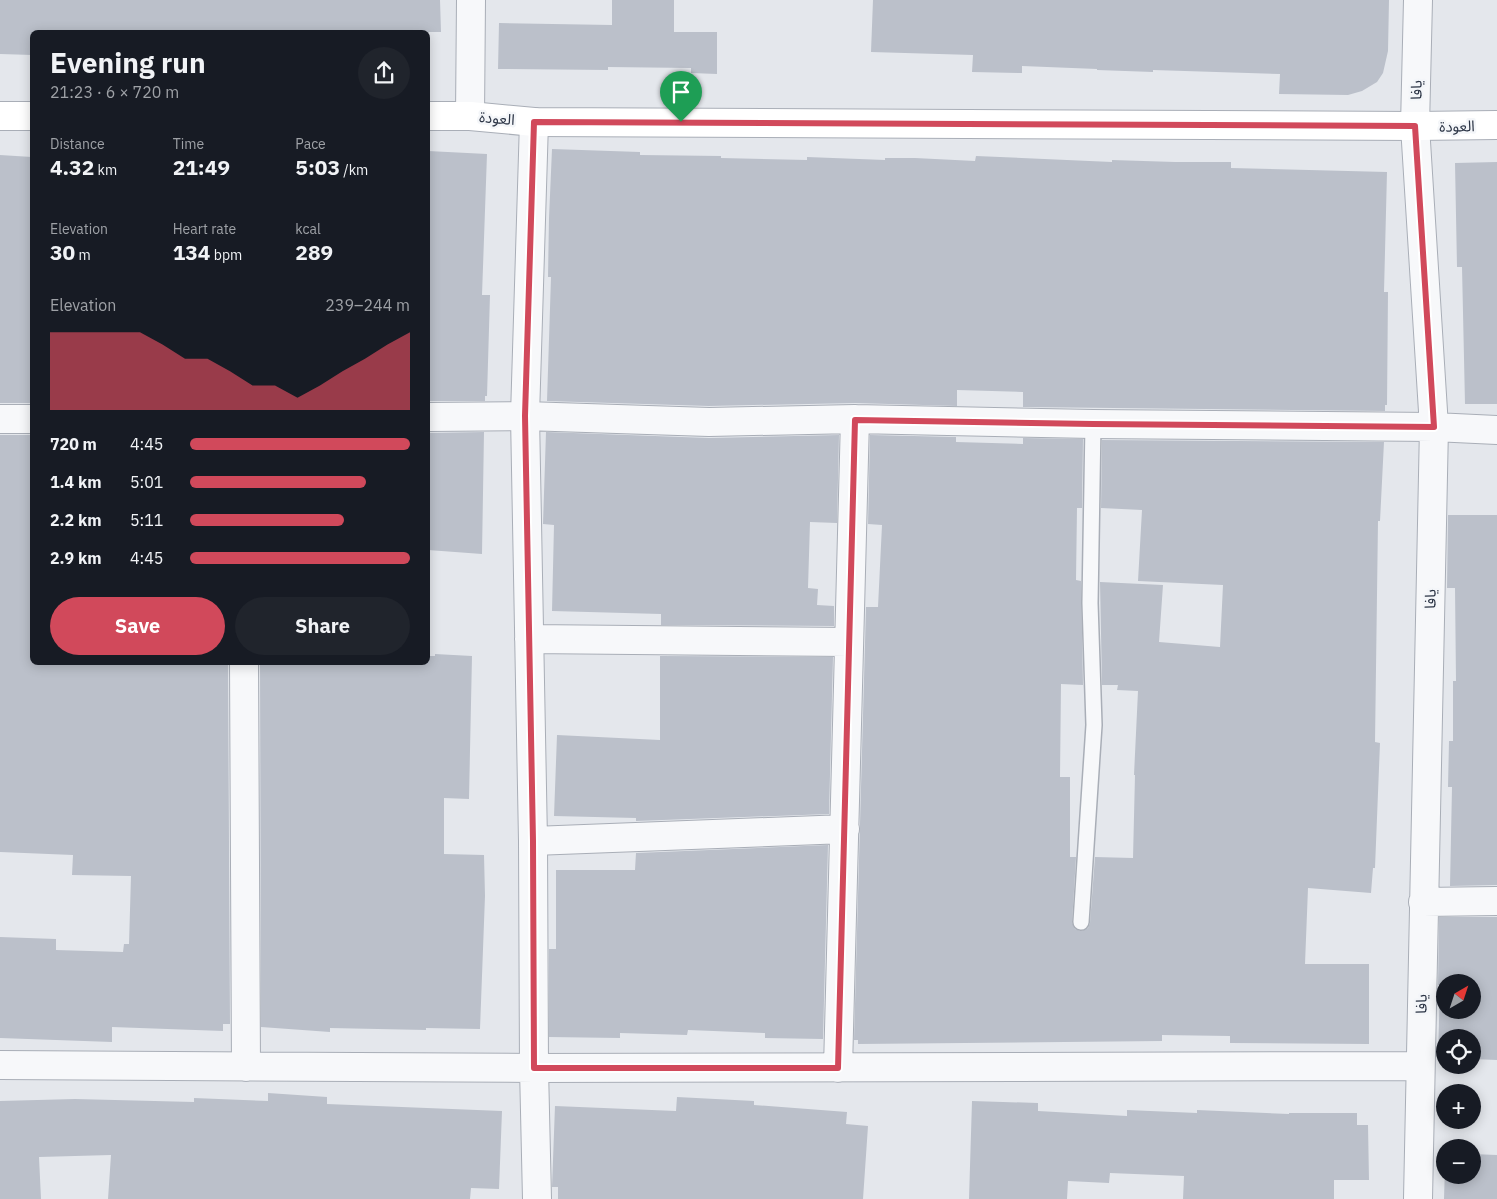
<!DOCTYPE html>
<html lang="en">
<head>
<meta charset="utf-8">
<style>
	:root { --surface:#171b24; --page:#20242c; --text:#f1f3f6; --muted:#9ea1a6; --accent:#d1495b }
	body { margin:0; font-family:"IBM Plex Sans","Noto Sans Arabic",sans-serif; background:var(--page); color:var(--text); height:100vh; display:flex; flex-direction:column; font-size:19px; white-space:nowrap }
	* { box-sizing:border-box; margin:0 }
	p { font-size:16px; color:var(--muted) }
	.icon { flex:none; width:28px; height:28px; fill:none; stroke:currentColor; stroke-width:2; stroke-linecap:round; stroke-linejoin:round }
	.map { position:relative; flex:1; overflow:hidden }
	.panel { position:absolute; left:30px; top:30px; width:400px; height:635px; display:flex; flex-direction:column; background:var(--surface); border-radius:8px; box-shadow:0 2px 12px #0003 }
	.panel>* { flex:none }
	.needle { width:32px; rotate:39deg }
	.controls { position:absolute; left:1436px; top:974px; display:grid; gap:10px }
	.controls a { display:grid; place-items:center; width:45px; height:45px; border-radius:50%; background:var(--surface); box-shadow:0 2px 12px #0003; font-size:25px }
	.pin { position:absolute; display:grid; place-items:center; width:42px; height:42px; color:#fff; margin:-51px -21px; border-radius:50% 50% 50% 0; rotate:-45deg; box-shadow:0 0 5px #0007 }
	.pin .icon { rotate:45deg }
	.round { display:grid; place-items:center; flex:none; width:52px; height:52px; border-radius:26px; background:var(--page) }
	.summary { display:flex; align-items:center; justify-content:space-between; height:85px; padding:0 20px }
	h1 { font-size:28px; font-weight:800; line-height:38px }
	.figures { display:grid; grid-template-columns:repeat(3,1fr); gap:8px; height:85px; padding:5px 20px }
	.figures div { display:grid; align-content:center }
	.figures b { font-size:21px; font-weight:800 }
	.figures small { font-size:14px; font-weight:400 }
	.figures p { font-size:14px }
	.chart { height:140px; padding:10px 20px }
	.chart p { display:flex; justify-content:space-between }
	.chart svg { width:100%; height:90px; margin-top:5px; fill:var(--accent); opacity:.7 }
	.action { display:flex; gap:10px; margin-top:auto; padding:10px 20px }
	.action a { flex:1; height:58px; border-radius:30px; background:var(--accent); color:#fff; font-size:20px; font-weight:800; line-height:58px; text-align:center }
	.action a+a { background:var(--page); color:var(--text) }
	ul { padding:0 20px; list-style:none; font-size:16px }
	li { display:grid; grid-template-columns:80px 60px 1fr; align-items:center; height:38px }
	li i { height:12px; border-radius:6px; background:var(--accent) }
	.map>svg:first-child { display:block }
	.building { fill:#bbc0ca; fill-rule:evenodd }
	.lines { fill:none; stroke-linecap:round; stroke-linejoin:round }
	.lane-casing { stroke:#a9aeb7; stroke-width:18 }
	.street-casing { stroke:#a9aeb7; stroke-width:30 }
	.secondary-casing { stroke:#a9aeb7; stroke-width:30 }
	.lane { stroke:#f7f8fa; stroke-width:15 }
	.street { stroke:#f7f8fa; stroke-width:28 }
	.secondary { stroke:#fff; stroke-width:28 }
	.route-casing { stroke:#fff; stroke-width:10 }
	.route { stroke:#d1495b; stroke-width:6 }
	.labels { text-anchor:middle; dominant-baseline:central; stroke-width:5; stroke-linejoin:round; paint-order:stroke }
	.street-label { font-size:15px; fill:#2b3445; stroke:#f4f6f9 }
</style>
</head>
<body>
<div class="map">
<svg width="1497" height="1199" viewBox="0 0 1497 1199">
	<rect width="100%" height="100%" fill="#e4e7ec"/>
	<!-- building -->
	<path class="building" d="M0 0H440L441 32H32V55L0 54Z
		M612 0H674V32H717V74L691 73V68L608 67V70L498 69 499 23 612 25Z
		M873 0H1389L1388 51 1383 73 1377 82 1362 91 1348 95 1279 94 1280 74 1153 70V72L1097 70V69L1022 66V73L972 72 973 55 871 52Z
		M552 149 640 152V155L721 156V158L807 160V157L885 160V158H915L975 161 976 156 1112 162V160L1175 162H1231V168L1387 172 1384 292H1388L1387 405H1385V411L1023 407V392L957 390V406L855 403 709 406 547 401 551 277H548L549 218Z
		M428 151 487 154 482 295H490L487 396H485V401H428Z
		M0 155 32 157V403H0Z
		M1497 162V404H1465L1462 267H1457L1455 163Z
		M484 432 482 554 428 550V433Z
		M546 432 709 438 839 435 837 523 810 522 808 588 818 589 817 605 834 606V626L661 625V614L552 611 554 525 543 524Z
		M0 435H32V662H228L230 1024H223V1031L112 1027V1042L0 1038V937L56 939V950L123 952 124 944H129L131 876 72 875 73 855 0 852Z
		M870 435 956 437V442L1023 444V438L1083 439 1082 508H1077L1076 580 1081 581 1083 685 1061 684 1060 777H1070V857H1076L1072 922 1075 929 1081 931 1088 928 1090 923 1095 857 1133 858 1135 775H1134L1138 691 1117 690 1118 685H1102L1100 582 1163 585 1159 642 1220 647 1223 585 1138 581 1142 510 1101 508 1102 440 1384 442 1380 521H1378L1375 742 1380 743 1375 868H1373L1371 893 1308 888 1305 964H1369V1044L1230 1043V1036L1162 1035V1041L858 1044V1040H854L866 607H878L882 525 868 524Z
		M1448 515H1497V885L1450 886 1452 787H1448L1449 741H1453V681H1456L1455 588H1447Z
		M435 654 472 656 469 799 444 798V854L484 855 485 896 480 1029 426 1028V1030L330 1028V1032L261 1027 260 662H428V656H435Z
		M660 656 833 657 829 814 636 821V818L554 816 557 735 660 740Z
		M828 845 823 1039 765 1038V1033L688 1030 687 1035 620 1033V1038L549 1037V949H556V870H635L636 853Z
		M1439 917H1497V1060L1472 1059V1038H1445V1058L1438 1057 1440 985H1438ZM1445 982H1472V1010H1445Z
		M268 1093 327 1097V1104L502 1111 499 1189 471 1188 470 1199H108L111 1155 39 1157 41 1199H0V1101L75 1099 194 1102V1098L268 1101Z
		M677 1097 754 1101V1105L847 1112 846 1124 868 1126 863 1199H558V1187H552L555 1106 676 1111Z
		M972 1101 1038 1103V1111L1127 1116V1110L1197 1113V1110L1289 1114V1113H1357V1125H1368L1369 1180H1334V1199H1183L1184 1176 1110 1173 1109 1183 1068 1181 1067 1199H969Z
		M1472 1154 1497 1155V1199H1444L1445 1166V1175H1472Z"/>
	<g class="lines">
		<defs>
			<path id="lane" d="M1081 922 1094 725 1090 603 1093 424"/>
			<path id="street" d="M470 116 471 0
				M534 122 525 416 533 841 534 1068 537 1199
				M428 417 525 416 709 422 855 419 1093 424 1434 427 1497 430
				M0 419H32
				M529 639 849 642
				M244 662 246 1067
				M533 841 845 829
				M1423 902 1497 901
				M0 1065 534 1068 1420 1066
				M838 1068 855 419
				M1418 1199 1434 427 1415 126 1418 0"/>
			<path id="secondary" d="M0 116H32
				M428 116H470L534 122 1415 126 1497 125"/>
		</defs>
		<!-- lane casing -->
		<use href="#lane" class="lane-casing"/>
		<!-- street casing -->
		<use href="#street" class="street-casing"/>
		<!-- secondary casing -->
		<use href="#secondary" class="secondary-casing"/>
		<!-- lane -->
		<use href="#lane" class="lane"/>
		<!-- street -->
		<use href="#street" class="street"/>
		<!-- secondary -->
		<use href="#secondary" class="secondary"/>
	</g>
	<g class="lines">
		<defs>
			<path id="route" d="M534 122 1415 126 1434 427 1093 424 855 420 838 1068H534L533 841 525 416Z"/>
		</defs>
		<!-- route casing -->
		<use href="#route" class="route-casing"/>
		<!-- route -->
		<use href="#route" class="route"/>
	</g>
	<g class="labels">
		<!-- street labels -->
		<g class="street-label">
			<text transform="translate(1416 90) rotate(-89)">يافا</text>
			<text transform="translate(497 118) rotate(5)">العودة</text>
			<text transform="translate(1457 126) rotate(-1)">العودة</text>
			<text transform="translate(1430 599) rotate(-89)">يافا</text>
			<text transform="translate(1421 1004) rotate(-89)">يافا</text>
		</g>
	</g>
</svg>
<div class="controls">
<a><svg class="needle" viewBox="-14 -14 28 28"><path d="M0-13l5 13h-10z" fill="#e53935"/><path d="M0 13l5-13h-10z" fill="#9ea1a6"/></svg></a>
<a><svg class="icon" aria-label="locate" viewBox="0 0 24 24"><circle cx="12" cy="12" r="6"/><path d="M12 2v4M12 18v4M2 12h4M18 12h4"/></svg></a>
<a>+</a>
<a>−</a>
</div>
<div class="pin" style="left:681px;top:122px;background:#1e9e55"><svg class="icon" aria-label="arrive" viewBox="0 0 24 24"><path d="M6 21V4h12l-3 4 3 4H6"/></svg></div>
<section class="panel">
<div class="summary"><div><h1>Evening run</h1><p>21:23 · 6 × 720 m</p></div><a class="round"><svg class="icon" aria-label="share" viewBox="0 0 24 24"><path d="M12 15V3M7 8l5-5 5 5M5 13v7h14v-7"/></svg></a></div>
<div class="figures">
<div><p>Distance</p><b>4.32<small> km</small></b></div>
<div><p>Time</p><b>21:49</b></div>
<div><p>Pace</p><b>5:03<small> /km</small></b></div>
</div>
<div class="figures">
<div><p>Elevation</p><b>30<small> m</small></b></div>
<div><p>Heart rate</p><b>134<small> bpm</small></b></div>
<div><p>kcal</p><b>289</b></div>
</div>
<div class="chart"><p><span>Elevation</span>239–244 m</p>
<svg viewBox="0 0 160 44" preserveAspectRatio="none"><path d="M0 44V6L10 6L20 6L30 6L40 6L50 12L60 19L70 19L80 25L90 32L100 32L110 38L120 32L130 25L140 19L150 12L160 6V44z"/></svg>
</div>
<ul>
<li><b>720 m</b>4:45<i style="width:100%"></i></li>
<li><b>1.4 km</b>5:01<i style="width:80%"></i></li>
<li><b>2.2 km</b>5:11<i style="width:70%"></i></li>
<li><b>2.9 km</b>4:45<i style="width:100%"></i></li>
</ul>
<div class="action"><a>Save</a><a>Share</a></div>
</section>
</div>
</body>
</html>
